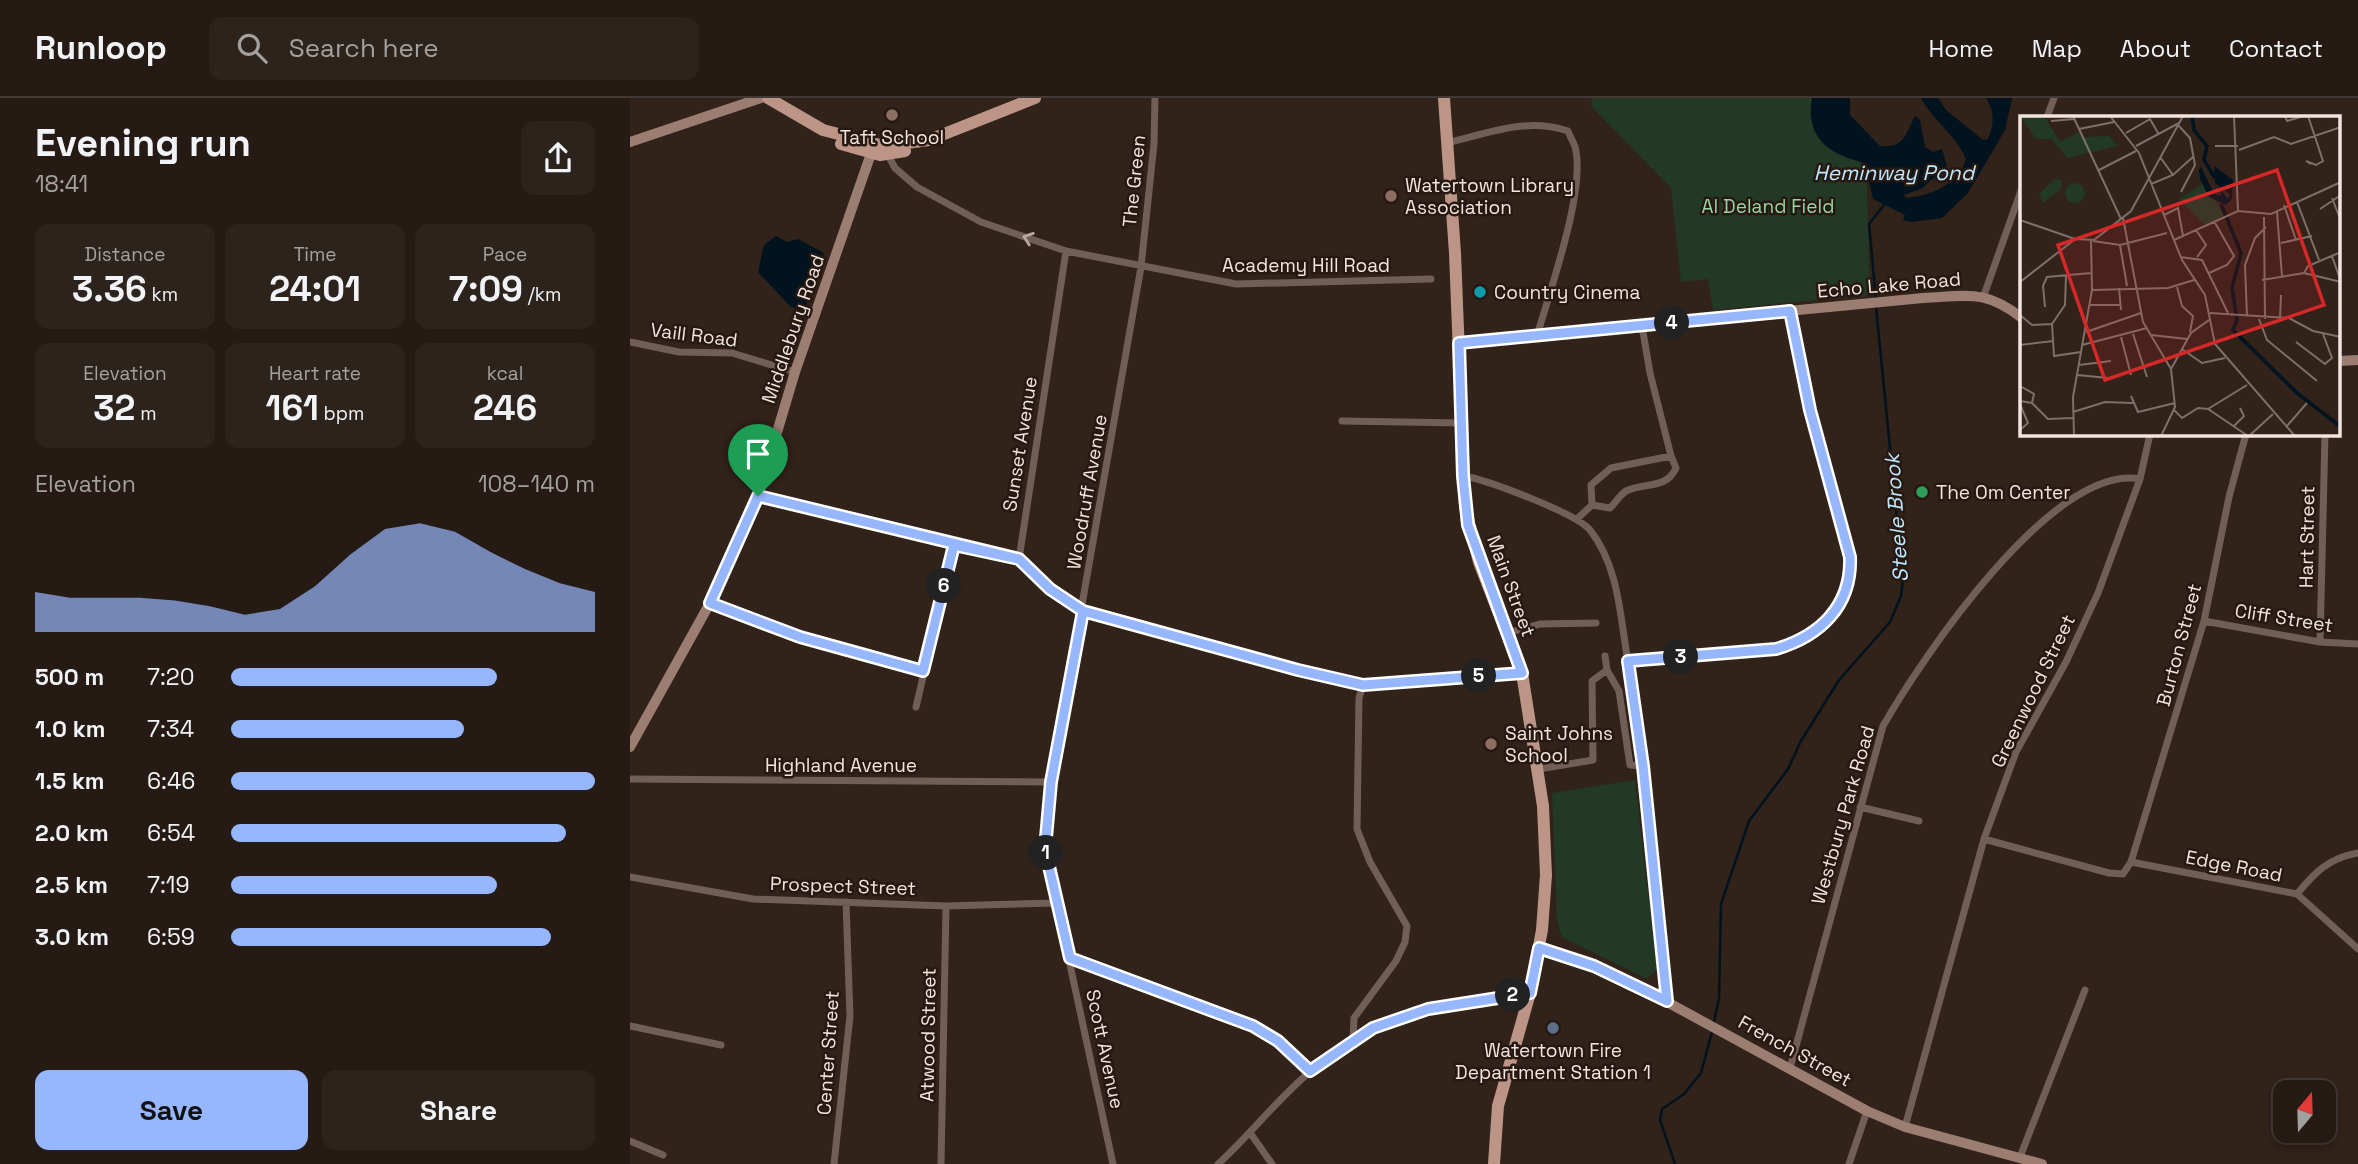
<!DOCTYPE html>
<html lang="en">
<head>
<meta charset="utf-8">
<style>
	:root { --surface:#251a14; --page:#2d231d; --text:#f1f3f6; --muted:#a3a1a0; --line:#423834; --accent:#96b6fd }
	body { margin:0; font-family:"Space Grotesk",sans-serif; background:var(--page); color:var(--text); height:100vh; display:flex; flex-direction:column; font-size:26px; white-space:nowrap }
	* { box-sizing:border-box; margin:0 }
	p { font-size:23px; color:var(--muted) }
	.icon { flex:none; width:38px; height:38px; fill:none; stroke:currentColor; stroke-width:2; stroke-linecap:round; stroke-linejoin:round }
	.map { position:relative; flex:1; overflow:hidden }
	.side { display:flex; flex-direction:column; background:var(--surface); width:630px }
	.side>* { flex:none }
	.needle { width:46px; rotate:19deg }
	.buttons { position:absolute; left:1643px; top:982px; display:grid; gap:14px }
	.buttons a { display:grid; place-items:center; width:63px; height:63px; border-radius:14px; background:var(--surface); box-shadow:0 4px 10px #0003,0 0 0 2px var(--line); font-size:35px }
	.pin { position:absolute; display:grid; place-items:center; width:60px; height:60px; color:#fff; margin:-72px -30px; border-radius:50% 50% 50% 0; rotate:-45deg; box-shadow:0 0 7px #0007 }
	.pin .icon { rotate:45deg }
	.km { position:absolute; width:35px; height:35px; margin:-18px; border-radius:50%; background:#222; color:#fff; font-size:19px; line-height:35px; text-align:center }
	.round { display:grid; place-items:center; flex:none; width:74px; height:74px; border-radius:14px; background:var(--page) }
	.overview { display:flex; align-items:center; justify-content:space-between; height:119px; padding:0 35px }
	h1 { font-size:38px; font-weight:700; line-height:52px }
	.metrics { display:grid; grid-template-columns:repeat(3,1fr); gap:10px; height:119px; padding:7px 35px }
	.metrics div { display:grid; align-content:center; border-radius:14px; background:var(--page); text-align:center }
	.metrics b { font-size:35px; font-weight:700 }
	.metrics small { font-size:19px; font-weight:400 }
	.metrics p { font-size:19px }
	.chart { height:196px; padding:14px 35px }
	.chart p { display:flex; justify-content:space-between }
	.chart svg { width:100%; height:126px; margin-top:7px; fill:var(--accent); opacity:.7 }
	.cta { display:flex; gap:14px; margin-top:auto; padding:14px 35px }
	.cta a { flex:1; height:80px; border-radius:14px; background:var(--accent); color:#111; font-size:28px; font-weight:700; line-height:80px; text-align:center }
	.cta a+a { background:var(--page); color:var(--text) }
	ul { padding:0 35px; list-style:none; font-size:23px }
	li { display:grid; grid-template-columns:112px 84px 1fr; align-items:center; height:52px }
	li i { height:18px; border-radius:9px; background:var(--accent) }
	header { display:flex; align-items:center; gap:42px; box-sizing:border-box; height:98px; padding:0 35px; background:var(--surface); border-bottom:2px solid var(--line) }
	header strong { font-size:33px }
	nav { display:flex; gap:38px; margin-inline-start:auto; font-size:24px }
	.search { width:490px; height:63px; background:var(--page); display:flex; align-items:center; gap:18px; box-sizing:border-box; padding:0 24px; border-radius:14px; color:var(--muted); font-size:26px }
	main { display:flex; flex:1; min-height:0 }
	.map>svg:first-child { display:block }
	.green { fill:#223926 }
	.water { fill:#00131e }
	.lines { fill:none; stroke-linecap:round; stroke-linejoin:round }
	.stream { stroke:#00131e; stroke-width:2.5 }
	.street { stroke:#715e57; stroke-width:7 }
	.secondary { stroke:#9c7d72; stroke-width:10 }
	.primary { stroke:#bd9586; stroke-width:12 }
	.oneway { stroke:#b7a8a2 }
	.route-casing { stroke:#fff; stroke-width:14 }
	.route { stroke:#96b6fd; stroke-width:9 }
	.education-dot { fill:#8d6e63; stroke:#271911; stroke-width:2.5 }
	.culture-dot { fill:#0f9aa8; stroke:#271911; stroke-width:2.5 }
	.leisure-dot { fill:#2e9e5b; stroke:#271911; stroke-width:2.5 }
	.service-dot { fill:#5c6f8a; stroke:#271911; stroke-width:2.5 }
	.labels { text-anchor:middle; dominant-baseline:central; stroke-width:5; stroke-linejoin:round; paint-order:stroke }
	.poi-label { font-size:19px; fill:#f0e5e0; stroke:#271911; text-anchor:start }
	.street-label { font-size:19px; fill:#f0e5e0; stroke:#271911 }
	.park-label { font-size:19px; fill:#99d4a3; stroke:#271911 }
	.water-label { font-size:21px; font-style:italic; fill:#bce7ff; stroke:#271911 }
	.inset-river { fill:none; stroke:#00131e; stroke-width:3.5 }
	.inset-road { fill:none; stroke:#7d7069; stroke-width:2 }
	.view { fill:#d62828; fill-opacity:0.15; stroke:#d62828; stroke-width:3.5 }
	.inset-edge { fill:none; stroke:#f0e5e0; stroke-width:3.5 }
</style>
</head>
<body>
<header>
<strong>Runloop</strong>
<div class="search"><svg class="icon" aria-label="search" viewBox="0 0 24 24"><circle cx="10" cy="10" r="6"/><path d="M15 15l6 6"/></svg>Search here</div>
<nav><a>Home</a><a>Map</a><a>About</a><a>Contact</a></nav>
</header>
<main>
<section class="side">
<div class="overview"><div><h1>Evening run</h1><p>18:41</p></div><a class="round"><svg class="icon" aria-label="share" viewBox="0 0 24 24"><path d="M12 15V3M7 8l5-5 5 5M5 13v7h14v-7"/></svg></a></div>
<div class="metrics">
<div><p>Distance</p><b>3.36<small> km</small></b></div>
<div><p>Time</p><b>24:01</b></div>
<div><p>Pace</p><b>7:09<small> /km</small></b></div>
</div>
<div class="metrics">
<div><p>Elevation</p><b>32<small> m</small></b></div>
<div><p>Heart rate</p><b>161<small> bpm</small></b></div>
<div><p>kcal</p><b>246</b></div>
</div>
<div class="chart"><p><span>Elevation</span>108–140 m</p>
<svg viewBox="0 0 160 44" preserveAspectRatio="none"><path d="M0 44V30L10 32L20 32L30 32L40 33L50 35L60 38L70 36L80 28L90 17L100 8L110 6L120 9L130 16L140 22L150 27L160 30V44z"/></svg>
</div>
<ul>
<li><b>500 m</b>7:20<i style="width:73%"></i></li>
<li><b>1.0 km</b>7:34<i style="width:64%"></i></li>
<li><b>1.5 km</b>6:46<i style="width:100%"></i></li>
<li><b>2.0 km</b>6:54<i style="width:92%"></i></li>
<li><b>2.5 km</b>7:19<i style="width:73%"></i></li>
<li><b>3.0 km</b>6:59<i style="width:88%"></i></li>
</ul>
<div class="cta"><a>Save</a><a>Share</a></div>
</section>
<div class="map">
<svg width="1728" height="1066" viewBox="0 0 1728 1066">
	<rect width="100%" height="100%" fill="#31221a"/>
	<!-- green -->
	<path class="green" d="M962 0H1202L1236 61 1240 197 1083 212 1078 181 1051 184 1041 90 961 8Z
		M1005 682 1027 872 1017 881 932 839 927 822 922 695Z"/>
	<!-- water -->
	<path class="water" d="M1182 0H1220V17L1250 48C1275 50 1275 37 1285 18L1290 22 1295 49 1303 54 1312 51 1317 68 1291 91 1273 97 1277 100C1302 97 1329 86 1336 61 1326 37 1303 23 1291 0H1308L1316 12 1353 42 1358 41C1364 27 1365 13 1356 0H1382L1375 32 1338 95 1312 120 1282 124 1273 122 1275 117 1243 101 1235 67C1229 62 1222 62 1215 59 1187 48 1177 28 1182 0Z
		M146 138 157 144 168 141 194 155 176 208 171 213 160 208 128 174 134 147Z"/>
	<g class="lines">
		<!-- stream -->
		<path class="stream" d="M1246 202 1239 126 1254 107
			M1084 924 1089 900 1091 806 1119 723 1158 671 1171 643 1209 582 1260 524 1271 498 1273 481 1246 209
			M1045 1066 1030 1022 1032 1011 1054 996 1071 975 1082 934"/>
		<!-- street -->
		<path class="street" d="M1417 19 1424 0
			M817 45C858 35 897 19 938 33 940 39 945 46 946 53 954 98 920 192 907 238
			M258 57 265 70 287 89 351 124 436 153 606 186 801 181
			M1354 197 1392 90
			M0 244 49 254 102 255 165 274
			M712 323 831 325
			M834 378C857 382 946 415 960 432 988 467 990 516 997 558 1017 672 1026 788 1037 903
			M128 398 389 461
			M962 407 980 410C985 405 990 397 996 393 1014 384 1036 392 1046 370L1041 358
			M947 421 962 407 961 387 981 370 1041 358 1020 275 1012 228
			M389 461 420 491 453 513 669 572 733 587 892 575
			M389 461 436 153
			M80 505 170 539 293 573
			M1574 523 1690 544 1728 546
			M878 535 910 526 966 525
			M1690 544 1695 336
			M975 558 977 572
			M998 563C1027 561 1056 558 1085 556 1150 551 1224 546 1220 459L1180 312 1160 213
			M977 572 989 593 1000 667 1013 668
			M286 609 324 447
			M909 671 963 662 962 583 977 572
			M0 681 421 684
			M1230 709 1289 723
			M1354 741 1479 775 1493 776 1501 764 1574 523 1599 399 1616 336
			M1501 764 1667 796C1685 774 1699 760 1728 755
			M0 779 123 801 316 808 426 805
			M1667 796 1728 851
			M440 860 623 928 648 943 680 973
			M0 928 91 947
			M723 943 724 920 766 863 775 844 777 828 740 764 727 731 729 600 733 587
			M1160 970 1253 628C1291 561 1423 365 1510 381
			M1275 1029 1354 741 1386 654 1436 564 1468 495 1510 381 1520 336
			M621 1036 642 1066
			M0 1043 33 1057
			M1390 1059 1455 892
			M204 1066 220 918 216 804
			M311 1066 316 808
			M483 1066 415 751 421 684 511 169 524 46 525 0
			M588 1066C620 1037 649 999 682 972 750 917 816 904 900 895
			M1219 1066 1237 1013"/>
		<!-- secondary -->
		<path class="secondary" d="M0 44 131 0
			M829 245 1293 200C1339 198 1354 191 1392 220
			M1709 263 1728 262
			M0 649 80 505 128 398 165 274 244 47
			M909 850 950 862 1004 886 1237 1013 1275 1029 1412 1066"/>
		<!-- primary -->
		<path class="primary" d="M138 0 193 32 254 48 299 42 405 0
			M814 0 825 155 835 409 849 464 892 575 913 708 916 777 912 832 900 895 868 1008 864 1066
			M211 46 250 57 275 53"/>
	</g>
	<!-- one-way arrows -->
	<defs><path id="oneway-chevron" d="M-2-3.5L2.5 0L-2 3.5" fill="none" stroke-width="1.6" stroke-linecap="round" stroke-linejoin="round" transform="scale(1.75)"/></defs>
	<use class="oneway" href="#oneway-chevron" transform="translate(398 140) rotate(-161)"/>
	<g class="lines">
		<defs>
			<path id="route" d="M128 398 389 461 420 491 453 513 421 684 415 751 440 860 623 928 648 943 680 973 743 930 798 911 900 895 909 850 964 868 1037 903 1013 668 998 563 1146 551C1190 538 1222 508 1220 459L1180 312 1160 213 829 245 833 378 838 427 892 575 733 587 668 572 453 513 420 491 389 461 324 447 293 573 170 539 80 505 128 398"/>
		</defs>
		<!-- route casing -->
		<use href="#route" class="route-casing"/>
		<!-- route -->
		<use href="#route" class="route"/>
	</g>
	<!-- markers -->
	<g class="education-dot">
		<circle cx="262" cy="17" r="7"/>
		<circle cx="761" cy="98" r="7"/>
		<circle cx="861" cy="646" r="7"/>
	</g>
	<circle class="culture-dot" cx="850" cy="194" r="7"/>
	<circle class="leisure-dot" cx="1292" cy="394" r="7"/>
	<circle class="service-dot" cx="923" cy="930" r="7"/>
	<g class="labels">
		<!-- poi labels -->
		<g class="poi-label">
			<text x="262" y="39" text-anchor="middle">Taft School</text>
			<text x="775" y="87">Watertown Library<tspan x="775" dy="22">Association</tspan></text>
			<text x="864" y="194">Country Cinema</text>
			<text x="1306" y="394">The Om Center</text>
			<text x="875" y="635">Saint Johns<tspan x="875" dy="22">School</tspan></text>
			<text x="923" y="952" text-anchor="middle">Watertown Fire<tspan x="923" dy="22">Department Station 1</tspan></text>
		</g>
		<!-- street labels -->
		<g class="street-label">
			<text transform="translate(504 83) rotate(-84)">The Green</text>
			<text x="676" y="167">Academy Hill Road</text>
			<text transform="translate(1259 187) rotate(-5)">Echo Lake Road</text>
			<text transform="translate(163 231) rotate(-71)">Middlebury Road</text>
			<text transform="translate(64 237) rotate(7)">Vaill Road</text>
			<text transform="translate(390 346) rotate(-81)">Sunset Avenue</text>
			<text transform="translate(457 394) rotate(-80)">Woodruff Avenue</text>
			<text transform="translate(1677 439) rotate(-89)">Hart Street</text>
			<text transform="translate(881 488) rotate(70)">Main Street</text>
			<text transform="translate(1654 520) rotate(9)">Cliff Street</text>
			<text transform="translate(1549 547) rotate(-75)">Burton Street</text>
			<text transform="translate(1403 593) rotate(-64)">Greenwood Street</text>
			<text x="211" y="667">Highland Avenue</text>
			<text transform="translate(1213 717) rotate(-74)">Westbury Park Road</text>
			<text transform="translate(1604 768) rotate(11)">Edge Road</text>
			<text transform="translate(213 788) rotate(2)">Prospect Street</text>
			<text transform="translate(298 937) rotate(-89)">Atwood Street</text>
			<text transform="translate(475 951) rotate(78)">Scott Avenue</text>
			<text transform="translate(1165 953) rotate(29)">French Street</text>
			<text transform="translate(198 955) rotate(-86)">Center Street</text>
		</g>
		<!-- park labels -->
		<g class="park-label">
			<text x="1138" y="108">Al Deland Field</text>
		</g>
		<!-- water labels -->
		<g class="water-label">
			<text x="1264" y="74">Heminway Pond</text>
			<text transform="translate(1266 420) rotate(-94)">Steele Brook</text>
		</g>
	</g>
	<!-- overview -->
	<g transform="translate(1390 18)">
		<rect width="320" height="320" fill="#31221a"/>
		<path d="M0 0H24L40 26 60 16 62 21 89 20 98 30 47 42 32 23H16ZM34 63 42 64 41 73 23 87 19 78ZM185 67 204 100 185 109 159 83ZM45 77a10 10 0 1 1 20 0a10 10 0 1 1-20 0Z" fill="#223926"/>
		<path d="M194 50 213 64 212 83 206 89 189 81 180 63 179 54 181 51 194 78 200 80 202 75 208 83 210 78 195 67Z" fill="#00131e"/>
		<path class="inset-river" d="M172 0 174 14 187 30 184 44 195 62M201 88 221 137 212 172 217 204 213 214 277 277 321 311"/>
		<path class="inset-road" d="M53 0 101 103M90 0 119 37 162 144 185 179 195 228 275 320M214 0 218 95M265 0 267 5 284 0M288 0 303 45 296 49 286 45 291 48M31 5 54 3M158 9 170 22 175 49 161 76M59 13 94 6M106 17 130 3 138 17M116 30 159 7M195 30H218M219 34 254 21 271 28 321 11M140 41 153 59M79 54 116 35M131 68 153 59 174 40M312 82 321 105M277 86 299 144M264 89 276 124M300 93 321 79M257 96 262 160M144 99 158 92 163 120M244 101 245 203M103 102 123 206 151 253M0 104 55 123 74 124 111 95 163 0M176 114 186 129 177 141M154 124 218 95 251 98 321 66M73 125 100 129 147 117M261 127 292 120M100 129 107 170M312 140 321 166M160 141 182 144 208 197M189 157 207 149 214 140 194 105M284 157 321 166M242 164 284 157 288 150 321 136M0 166 54 124M157 171 162 190 173 200 170 216M99 172 101 194M73 174 148 172 174 164M70 189H100M25 191 23 170 27 161 71 157M190 197 269 202 293 215 321 221M0 199 12 209 32 208M227 201 225 149 235 122 246 111M239 203 247 224 297 265M260 203 261 179M32 208 34 240 61 236M32 208 45 189 46 160M66 216 121 197M113 218 127 261M131 219 167 223M101 221 111 259M276 226 305 248 312 242 303 218M0 229 33 225M62 229 127 212M162 233 182 247 205 242M59 249 91 245M57 259 88 262M0 270 14 278 12 287M111 280 118 296 155 287M0 285 12 287 28 303 53 302M0 288 8 307 0 314M188 293 227 269M154 294 162 302 178 292 188 293 228 320M53 296 85 286 113 287M214 310 224 300 220 292M266 311 287 287M54 320 53 281 72 174 71 124M141 320 155 291 151 253 171 217 189 204M229 320 253 298"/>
		<path class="view" d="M257 54 304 189 85 264 38 129Z"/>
		<rect width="320" height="320" class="inset-edge"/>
	</g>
</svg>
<div class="buttons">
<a><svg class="needle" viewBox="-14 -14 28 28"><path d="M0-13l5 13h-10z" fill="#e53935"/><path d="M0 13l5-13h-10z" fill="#a3a1a0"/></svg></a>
</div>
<div class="pin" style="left:128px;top:398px;background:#1e9e55"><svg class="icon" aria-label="arrive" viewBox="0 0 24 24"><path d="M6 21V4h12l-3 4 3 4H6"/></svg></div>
<b class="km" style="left:416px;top:755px">1</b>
<b class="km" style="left:883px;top:897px">2</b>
<b class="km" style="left:1051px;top:559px">3</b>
<b class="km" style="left:1042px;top:225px">4</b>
<b class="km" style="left:849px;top:578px">5</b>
<b class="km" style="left:314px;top:488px">6</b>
</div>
</main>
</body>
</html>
